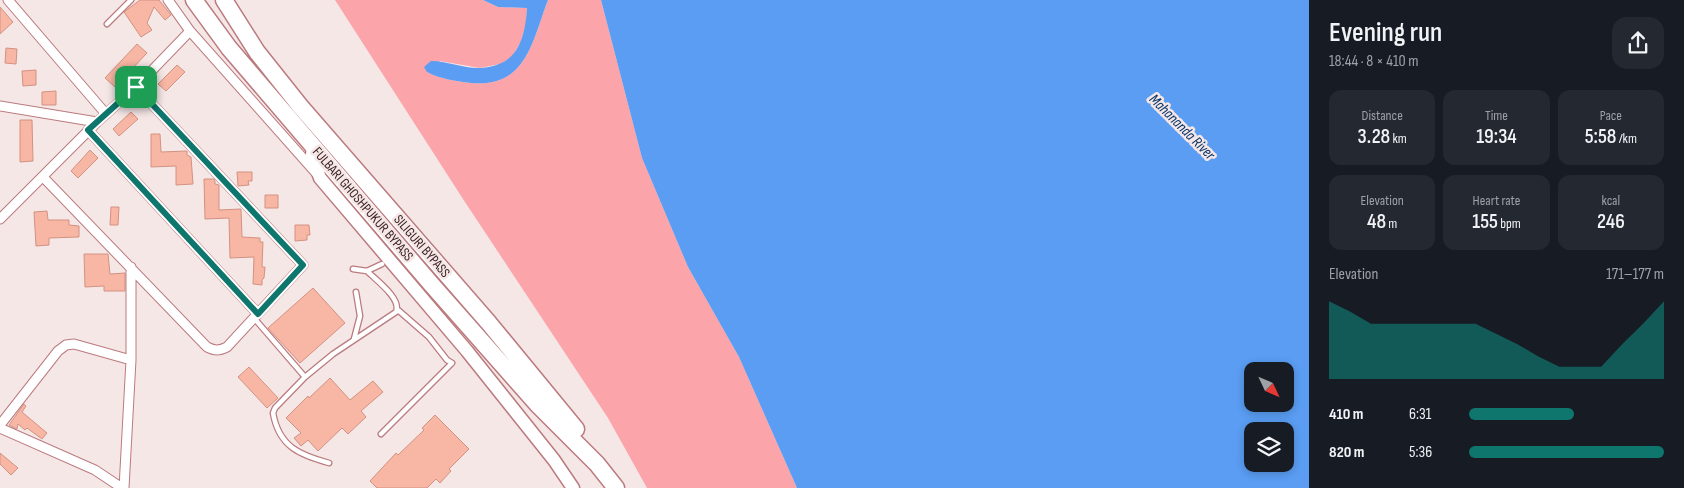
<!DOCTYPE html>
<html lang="en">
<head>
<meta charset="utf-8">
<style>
	:root { --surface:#171b24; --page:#242831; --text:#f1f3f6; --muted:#9ea1a6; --accent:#0f766e }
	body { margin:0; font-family:"Sofia Sans Condensed",sans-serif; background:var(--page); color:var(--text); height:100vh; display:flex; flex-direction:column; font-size:19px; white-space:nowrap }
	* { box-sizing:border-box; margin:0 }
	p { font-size:16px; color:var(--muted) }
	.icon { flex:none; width:28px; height:28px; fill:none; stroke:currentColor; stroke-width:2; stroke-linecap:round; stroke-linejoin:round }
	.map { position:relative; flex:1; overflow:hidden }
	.details { display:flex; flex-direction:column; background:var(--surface); width:375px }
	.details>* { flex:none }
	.needle { width:32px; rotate:134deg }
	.fabs { position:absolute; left:1244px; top:362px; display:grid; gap:10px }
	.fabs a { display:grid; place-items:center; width:50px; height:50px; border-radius:10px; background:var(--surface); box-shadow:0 2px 8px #0003; font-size:25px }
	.pin { position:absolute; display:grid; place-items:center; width:42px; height:42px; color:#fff; margin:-21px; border-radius:10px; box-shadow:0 2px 8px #0006 }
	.round { display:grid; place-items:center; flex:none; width:52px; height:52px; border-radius:15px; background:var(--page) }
	.summary { display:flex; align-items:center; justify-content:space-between; height:85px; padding:0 20px }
	h1 { font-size:28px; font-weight:600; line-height:38px }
	.figures { display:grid; grid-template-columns:repeat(3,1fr); gap:8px; height:85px; padding:5px 20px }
	.figures div { display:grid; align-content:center; border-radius:12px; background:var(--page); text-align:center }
	.figures b { font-size:21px; font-weight:600 }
	.figures small { font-size:14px; font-weight:400 }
	.figures p { font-size:14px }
	.chart { height:140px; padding:10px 20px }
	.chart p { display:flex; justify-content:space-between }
	.chart svg { width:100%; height:90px; margin-top:5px; fill:var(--accent); opacity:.7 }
	ul { padding:0 20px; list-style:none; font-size:16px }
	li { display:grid; grid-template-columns:80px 60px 1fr; align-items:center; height:38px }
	li i { height:12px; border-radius:6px; background:var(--accent) }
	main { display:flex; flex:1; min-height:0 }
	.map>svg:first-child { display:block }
	.green { fill:#fba4a9 }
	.water { fill:#5a9df3; fill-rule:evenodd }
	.building { fill:#f8b6a4; stroke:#d29281 }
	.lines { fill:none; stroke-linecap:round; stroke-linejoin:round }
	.lane-casing { stroke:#bb7a7e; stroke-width:7 }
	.street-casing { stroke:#bb7a7e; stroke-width:11 }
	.secondary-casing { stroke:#bb7a7e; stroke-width:15 }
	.highway-casing { stroke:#bb7a7e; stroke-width:19 }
	.lane { stroke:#fff; stroke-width:4.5 }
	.street { stroke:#fff; stroke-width:9 }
	.secondary { stroke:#fff; stroke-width:12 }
	.highway { stroke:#fff; stroke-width:16 }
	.route-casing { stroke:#fff; stroke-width:10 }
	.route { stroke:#0f766e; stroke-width:6 }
	.labels { text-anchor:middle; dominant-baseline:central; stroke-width:5; stroke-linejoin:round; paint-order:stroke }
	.street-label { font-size:14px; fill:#3b2123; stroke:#f6e7e7 }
	.water-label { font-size:15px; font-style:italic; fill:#04346a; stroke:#f6e7e7 }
</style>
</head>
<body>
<main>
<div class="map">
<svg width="1309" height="488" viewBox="0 0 1309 488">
	<rect width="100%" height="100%" fill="#f6e7e7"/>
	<!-- green -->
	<path class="green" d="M335 0H483L498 7 527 8 526 24 521 42 513 55 505 63 480 68 440 61 427 72C440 79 456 81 471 83 527 88 532 41 548 0H601L642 158 688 267 739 357 797 488H647L608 418 463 199Z"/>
	<!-- water -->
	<path class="water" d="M483 0H548C532 41 527 88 471 83 456 81 440 79 427 72L424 67 431 61C447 61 465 69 481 68 517 66 525 40 527 8L498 7Z
		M601 0H1309V488H797L739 357 688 267 642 158ZM1252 371H1285V404H1252ZM1252 431H1285V464H1252Z"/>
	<!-- building -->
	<path class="building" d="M140 0H159L171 15 165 20 154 7 147 23 152 30 141 37 124 12Z
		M0 7 13 22 0 34Z
		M137 44 147 53 115 87 105 78Z
		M6 48 17 49 16 64 5 63Z
		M177 65 185 72 166 91 158 84Z
		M36 70V85L23 86 22 71Z
		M56 91V105H42V92Z
		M131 112 138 119 119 136 113 129Z
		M20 120H32L33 161 20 162Z
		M151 134H160L161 152 187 151V155L191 157 193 184 176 185V166L151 167Z
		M90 150 98 158 78 178 71 171Z
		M237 172H252V181H248L249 185 238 186Z
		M204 179H214L215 181V184L219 185V210L241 209 242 237 260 238V242H263L262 267H265L264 278 262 280V285L253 284 254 257 230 258 229 218 205 219Z
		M265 195H278V208H265Z
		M111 207H119L118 225H110Z
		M47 211 48 220H69V225L79 226V237L49 238V245L36 246 34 212Z
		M295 225H309L310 235H307V240L295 241Z
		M84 254H108L110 274 125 273V291H104V286L85 287Z
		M313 288 345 323 300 363 268 328Z
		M249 367 278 398 267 408 238 377Z
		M330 378 350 400 373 381 383 392 361 411 366 417 348 434 342 428 318 451 308 440 301 446 294 438 301 433 286 418 308 396 309 398Z
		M24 404 26 406 22 412 47 433 42 439 27 428 25 430 18 424 17 429 9 425Z
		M435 415 469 449 449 469 451 471 440 483 436 479 427 488H377L370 481 396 453 398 455 424 430 422 428Z
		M0 453 18 468 11 475 0 464Z"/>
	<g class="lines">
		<defs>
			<path id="lane" d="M107 24 131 0
				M353 269 367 271 382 264
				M398 310 429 337 447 360 452 363
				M254 318 305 377
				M354 339 360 316 356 292
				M381 434 451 364
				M329 463C300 455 279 447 273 413L275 408 305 377 333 354 396 312C402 299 376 280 367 271"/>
			<path id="street" d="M8 0 106 114
				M168 0 190 31 317 174
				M0 106 97 122
				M88 130 258 314
				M43 177 207 347C215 351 219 351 227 347L303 265 136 87
				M0 219 97 122 136 87 190 31
				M0 425 58 351 66 345 74 344 131 360
				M0 428 95 470 122 488
				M124 488 131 360V267"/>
			<path id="secondary" d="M313 146 312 155 320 178 467 351 554 460 573 488"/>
			<path id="highway" d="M194 0 229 48 432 285 537 404 597 464 616 488
				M224 0 257 52 300 106 488 322 576 429"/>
		</defs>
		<!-- lane casing -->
		<use href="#lane" class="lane-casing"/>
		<!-- street casing -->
		<use href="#street" class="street-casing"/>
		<!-- secondary casing -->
		<use href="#secondary" class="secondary-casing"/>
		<!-- highway casing -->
		<use href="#highway" class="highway-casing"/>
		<!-- lane -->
		<use href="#lane" class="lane"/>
		<!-- street -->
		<use href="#street" class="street"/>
		<!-- secondary -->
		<use href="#secondary" class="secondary"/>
		<!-- highway -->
		<use href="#highway" class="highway"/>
	</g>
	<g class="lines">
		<defs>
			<path id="route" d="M136 87 303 265 258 314 88 130Z"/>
		</defs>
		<!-- route casing -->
		<use href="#route" class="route-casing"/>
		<!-- route -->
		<use href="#route" class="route"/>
	</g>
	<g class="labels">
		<!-- street labels -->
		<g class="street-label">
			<text transform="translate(363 204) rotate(49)">FULBARI GHOSHPUKUR BYPASS</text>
			<text transform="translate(422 246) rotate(49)">SILIGURI BYPASS</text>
		</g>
		<!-- water labels -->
		<g class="water-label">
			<text transform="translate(1182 127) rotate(45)">Mahananda River</text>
		</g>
	</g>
</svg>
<div class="fabs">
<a><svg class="needle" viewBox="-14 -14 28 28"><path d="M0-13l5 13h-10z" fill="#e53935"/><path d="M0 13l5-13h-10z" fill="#9ea1a6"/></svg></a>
<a><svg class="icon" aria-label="layers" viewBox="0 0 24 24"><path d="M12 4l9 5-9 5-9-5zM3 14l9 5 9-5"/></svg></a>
</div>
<div class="pin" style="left:136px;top:87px;background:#1e9e55"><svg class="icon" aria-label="arrive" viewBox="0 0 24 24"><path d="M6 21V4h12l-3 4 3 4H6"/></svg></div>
</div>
<section class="details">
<div class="summary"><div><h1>Evening run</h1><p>18:44 · 8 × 410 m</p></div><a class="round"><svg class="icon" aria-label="share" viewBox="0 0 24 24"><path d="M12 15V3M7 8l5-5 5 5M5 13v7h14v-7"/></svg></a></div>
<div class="figures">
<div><p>Distance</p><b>3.28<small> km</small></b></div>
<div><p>Time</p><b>19:34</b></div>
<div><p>Pace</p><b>5:58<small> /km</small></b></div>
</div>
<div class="figures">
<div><p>Elevation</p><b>48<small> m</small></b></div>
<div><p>Heart rate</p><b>155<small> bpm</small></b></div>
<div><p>kcal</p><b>246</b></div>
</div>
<div class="chart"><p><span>Elevation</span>171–177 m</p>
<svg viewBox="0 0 160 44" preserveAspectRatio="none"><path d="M0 44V6L10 11L20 17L30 17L40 17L50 17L60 17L70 17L80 22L90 27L100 33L110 38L120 38L130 38L140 27L150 17L160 6V44z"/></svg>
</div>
<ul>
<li><b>410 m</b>6:31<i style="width:54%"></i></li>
<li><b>820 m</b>5:36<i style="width:100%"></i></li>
</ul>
</section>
</main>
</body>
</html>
